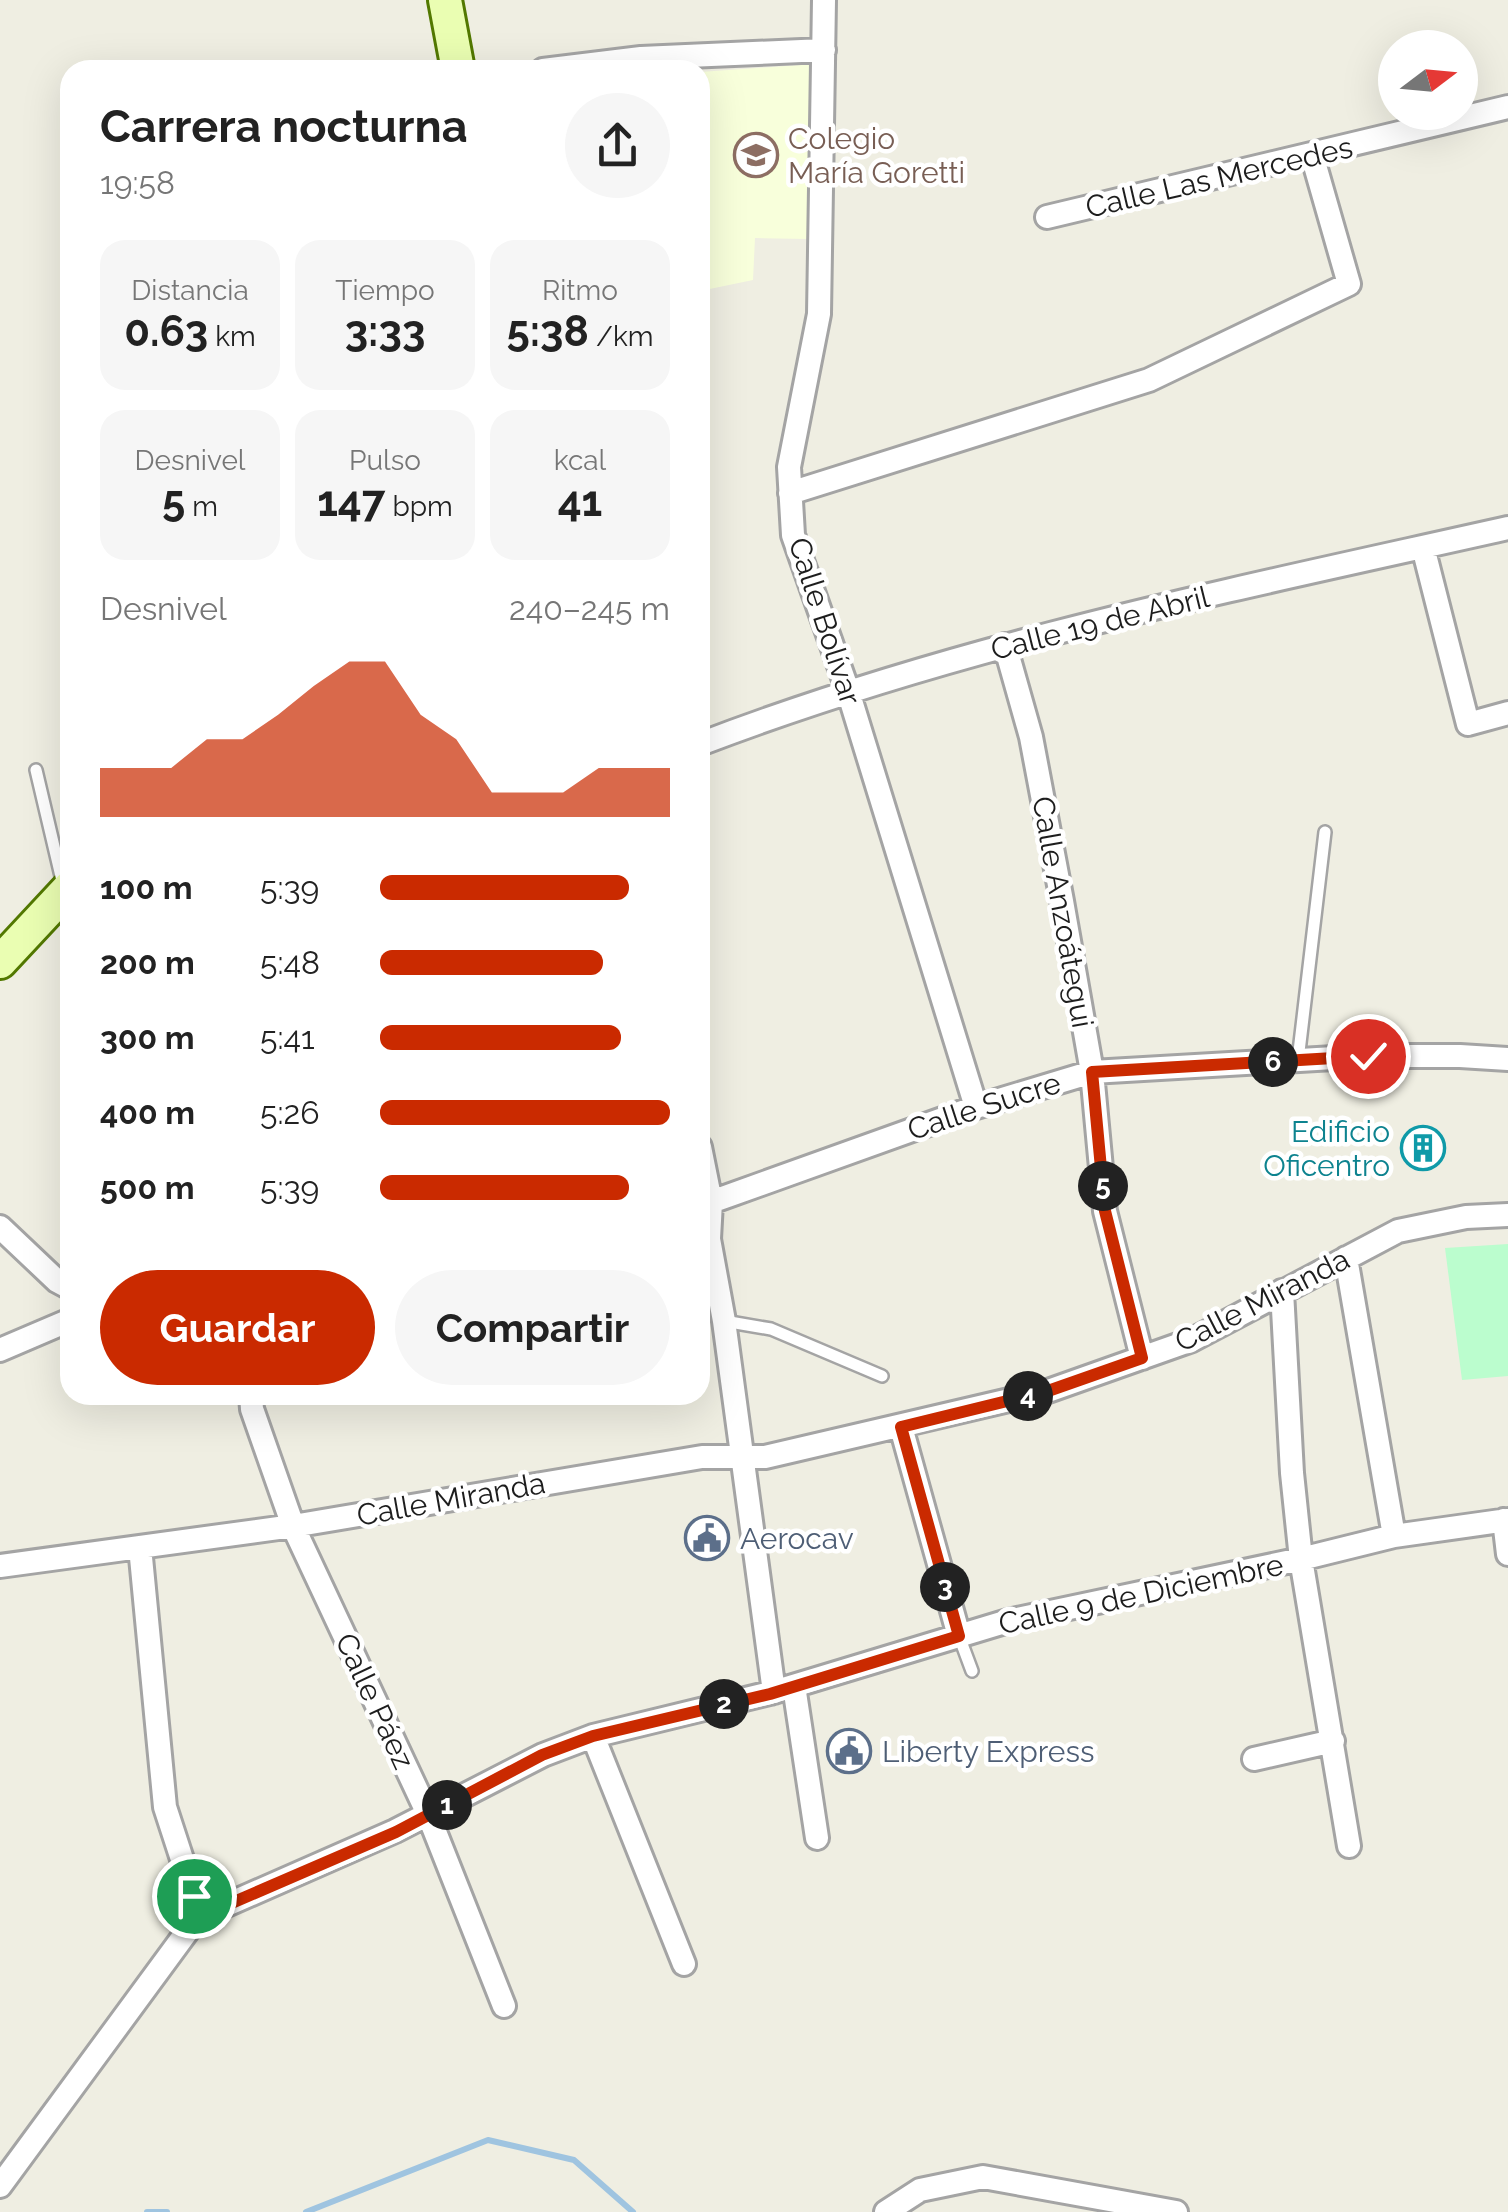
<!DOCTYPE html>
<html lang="es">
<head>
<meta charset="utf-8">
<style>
	:root { --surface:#fff; --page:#f6f6f6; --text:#222; --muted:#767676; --accent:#ca2a00 }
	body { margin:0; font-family:Raleway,sans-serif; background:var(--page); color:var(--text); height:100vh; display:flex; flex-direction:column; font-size:38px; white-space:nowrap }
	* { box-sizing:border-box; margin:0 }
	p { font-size:32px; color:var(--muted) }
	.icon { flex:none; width:55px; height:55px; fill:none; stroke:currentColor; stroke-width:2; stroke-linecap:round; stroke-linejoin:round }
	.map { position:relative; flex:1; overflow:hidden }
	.details { position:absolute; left:60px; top:60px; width:650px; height:1345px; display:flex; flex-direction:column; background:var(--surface); border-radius:30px; box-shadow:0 10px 40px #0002 }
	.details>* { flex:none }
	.needle { width:65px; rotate:74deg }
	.buttons { position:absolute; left:1378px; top:30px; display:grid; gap:20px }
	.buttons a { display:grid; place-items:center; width:100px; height:100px; border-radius:50%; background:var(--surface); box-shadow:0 10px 40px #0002; font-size:50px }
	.pin { position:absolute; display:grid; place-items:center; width:85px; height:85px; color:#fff; margin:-42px; border:5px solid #fff; border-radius:50%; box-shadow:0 2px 10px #0007 }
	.km { position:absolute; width:50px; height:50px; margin:-25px; border-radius:50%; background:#222; color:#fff; font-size:28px; line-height:50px; text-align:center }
	.round { display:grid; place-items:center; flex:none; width:105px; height:105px; border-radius:52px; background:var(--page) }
	.headline { display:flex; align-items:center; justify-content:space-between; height:170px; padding:0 40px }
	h1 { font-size:45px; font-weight:700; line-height:75px }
	.metrics { display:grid; grid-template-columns:repeat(3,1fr); gap:15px; height:170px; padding:10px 40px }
	.metrics div { display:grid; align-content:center; border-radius:25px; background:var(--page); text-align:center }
	.metrics b { font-size:42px; font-weight:700 }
	.metrics small { font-size:28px; font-weight:400 }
	.metrics p { font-size:28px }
	.chart { height:280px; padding:20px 40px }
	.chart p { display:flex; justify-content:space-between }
	.chart svg { width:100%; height:180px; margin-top:10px; fill:var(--accent); opacity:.7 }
	.cta { display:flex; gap:20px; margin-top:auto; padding:20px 40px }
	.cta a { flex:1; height:115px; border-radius:60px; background:var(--accent); color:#fff; font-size:40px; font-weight:700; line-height:115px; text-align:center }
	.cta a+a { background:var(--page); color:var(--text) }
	ul { padding:0 40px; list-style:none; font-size:32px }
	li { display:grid; grid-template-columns:160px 120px 1fr; align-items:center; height:75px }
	li i { height:25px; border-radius:12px; background:var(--accent) }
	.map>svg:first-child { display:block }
	.education { fill:#f8ffdb }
	.park { fill:#bbfdce }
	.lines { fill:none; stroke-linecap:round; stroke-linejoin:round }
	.stream { stroke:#9fc4e0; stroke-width:6 }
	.service-casing { stroke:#a4a4a4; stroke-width:16 }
	.minor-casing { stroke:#a4a4a4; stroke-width:28 }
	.secondary-casing { stroke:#527800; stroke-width:38 }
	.service { stroke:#fff; stroke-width:11 }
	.minor { stroke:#fff; stroke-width:22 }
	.secondary { stroke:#eafeb2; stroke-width:32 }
	.route-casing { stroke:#fff; stroke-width:20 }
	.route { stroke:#ca2a00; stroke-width:12 }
	.labels { text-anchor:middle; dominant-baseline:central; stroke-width:9; stroke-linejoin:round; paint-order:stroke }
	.education-label { font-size:30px; fill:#785e54; stroke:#fff; text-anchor:start }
	.street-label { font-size:30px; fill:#1d1d1d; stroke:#fff }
	.culture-label { font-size:30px; fill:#0d838f; stroke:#fff; text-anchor:end }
	.service-label { font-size:30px; fill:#4e5e75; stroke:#fff; text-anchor:start }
</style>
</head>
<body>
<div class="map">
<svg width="1508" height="2212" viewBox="0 0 1508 2212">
	<rect width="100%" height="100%" fill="#efeee2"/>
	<!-- education -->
	<path class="education" d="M815 64 810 239 755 238 753 280 700 291V72Z"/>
	<!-- park -->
	<path class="park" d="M1508 1244V1376L1462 1380 1445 1248Z"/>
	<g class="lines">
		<!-- stream -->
		<path class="stream" d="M147 2212H167
			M306 2212 488 2140 574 2160 633 2212"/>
		<defs>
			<path id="service" d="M36 770 64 889
				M1298 1060 1325 832
				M724 1321 771 1329 882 1376
				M959 1636 972 1671"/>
			<path id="minor" d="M824 0 819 314 789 467 793 535 848 691 976 1107
				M543 70 641 58 824 50
				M1047 217 1508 107
				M790 493 1149 380 1349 284 1312 155
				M1423 547 1468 724 1508 713
				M1005 645 1031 737 1062 901 1092 1072 1105 1211 1142 1358
				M700 744C961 644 1236 589 1508 528
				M700 1147 711 1202 709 1239 724 1321 774 1692
				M711 1202 976 1107 1092 1072 1368 1056H1460L1508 1059
				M0 1227 57 1281 70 1288
				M1346 1258 1394 1536
				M1282 1291 1292 1473 1301 1559 1349 1846
				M0 1350 70 1320
				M251 1395 252 1409 293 1526 428 1814 504 2006
				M901 1427 959 1636
				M1504 1520 1508 1554
				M140 1547 165 1807 194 1896 197 1918
				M0 1566 293 1526 702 1457H765L1048 1391 1192 1340 1398 1231 1466 1217 1508 1215
				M794 1686 817 1838
				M593 1736 684 1964
				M1254 1759 1333 1741
				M0 2186 197 1918 395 1831 543 1755 593 1736 770 1693 1008 1621 1301 1559 1394 1536 1508 1520
				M886 2212 920 2190 983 2177 1176 2212"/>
			<path id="secondary" d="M445 0 458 70
				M0 962 70 887"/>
		</defs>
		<!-- service casing -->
		<use href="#service" class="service-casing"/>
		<!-- minor casing -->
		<use href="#minor" class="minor-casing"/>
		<!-- secondary casing -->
		<use href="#secondary" class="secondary-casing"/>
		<!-- service -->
		<use href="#service" class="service"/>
		<!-- minor -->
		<use href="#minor" class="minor"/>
		<!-- secondary -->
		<use href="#secondary" class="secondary"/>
	</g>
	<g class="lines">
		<defs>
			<path id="route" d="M194 1896 197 1918 396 1832 542 1755 593 1736 770 1694 959 1636 901 1427 1048 1391 1142 1358 1105 1211 1092 1072 1368 1056"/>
		</defs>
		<!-- route casing -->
		<use href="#route" class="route-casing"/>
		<!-- route -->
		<use href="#route" class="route"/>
	</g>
	<!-- icons -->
	<defs>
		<symbol id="school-ring" viewBox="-11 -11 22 22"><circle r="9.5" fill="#fff" stroke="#8d6e63" stroke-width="1.5"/><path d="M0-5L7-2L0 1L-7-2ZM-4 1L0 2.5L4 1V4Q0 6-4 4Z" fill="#8d6e63"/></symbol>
		<symbol id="building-ring" viewBox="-11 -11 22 22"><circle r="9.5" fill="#fff" stroke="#0f9aa8" stroke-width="1.5"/><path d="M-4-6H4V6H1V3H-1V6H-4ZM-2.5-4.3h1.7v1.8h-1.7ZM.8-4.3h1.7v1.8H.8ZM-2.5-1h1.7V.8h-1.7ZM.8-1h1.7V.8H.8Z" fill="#0f9aa8"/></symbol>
		<symbol id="civic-ring" viewBox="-11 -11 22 22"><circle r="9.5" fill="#fff" stroke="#5c6f8a" stroke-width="1.5"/><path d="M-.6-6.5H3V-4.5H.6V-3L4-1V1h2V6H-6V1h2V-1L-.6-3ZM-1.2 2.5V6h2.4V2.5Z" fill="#5c6f8a"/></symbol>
	</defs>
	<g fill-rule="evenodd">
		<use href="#school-ring" x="731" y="130" width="50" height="50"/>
		<use href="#building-ring" x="1398" y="1123" width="50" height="50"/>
		<use href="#civic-ring" x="682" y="1513" width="50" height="50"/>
		<use href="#civic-ring" x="824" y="1726" width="50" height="50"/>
	</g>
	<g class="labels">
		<!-- education labels -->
		<g class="education-label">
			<text x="788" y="138">Colegio<tspan x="788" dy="34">María Goretti</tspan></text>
		</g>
		<!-- street labels -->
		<g class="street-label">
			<text transform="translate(1219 177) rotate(-13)">Calle Las Mercedes</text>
			<text transform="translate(825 621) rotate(72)">Calle Bolívar</text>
			<text transform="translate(1100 623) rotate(-14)">Calle 19 de Abril</text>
			<text transform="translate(1063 912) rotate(80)">Calle Anzoátegui</text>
			<text transform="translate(984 1106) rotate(-18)">Calle Sucre</text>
			<text transform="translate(1262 1300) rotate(-27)">Calle Miranda</text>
			<text transform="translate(451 1499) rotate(-10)">Calle Miranda</text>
			<text transform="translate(1141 1594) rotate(-12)">Calle 9 de Diciembre</text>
			<text transform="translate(375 1701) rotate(65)">Calle Páez</text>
		</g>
		<!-- culture labels -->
		<g class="culture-label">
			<text x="1390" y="1131">Edificio<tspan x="1390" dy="34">Oficentro</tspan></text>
		</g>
		<!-- service labels -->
		<g class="service-label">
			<text x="740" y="1538">Aerocav</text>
			<text x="882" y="1751">Liberty Express</text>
		</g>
	</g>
</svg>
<div class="buttons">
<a><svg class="needle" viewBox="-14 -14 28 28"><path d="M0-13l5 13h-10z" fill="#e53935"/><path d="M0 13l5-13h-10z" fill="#767676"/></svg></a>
</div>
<div class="pin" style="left:194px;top:1896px;background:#1e9e55"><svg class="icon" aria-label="arrive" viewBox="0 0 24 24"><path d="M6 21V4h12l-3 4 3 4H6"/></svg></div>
<div class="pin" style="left:1368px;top:1056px;background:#d93025"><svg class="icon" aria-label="check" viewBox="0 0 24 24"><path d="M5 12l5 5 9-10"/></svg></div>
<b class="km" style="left:447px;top:1805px">1</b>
<b class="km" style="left:724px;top:1704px">2</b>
<b class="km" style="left:945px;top:1587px">3</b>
<b class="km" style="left:1028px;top:1396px">4</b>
<b class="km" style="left:1103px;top:1186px">5</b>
<b class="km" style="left:1273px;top:1062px">6</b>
<section class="details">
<div class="headline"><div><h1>Carrera nocturna</h1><p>19:58</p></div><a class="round"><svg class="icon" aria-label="share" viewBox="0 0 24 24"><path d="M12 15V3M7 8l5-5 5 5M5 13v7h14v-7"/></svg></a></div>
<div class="metrics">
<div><p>Distancia</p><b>0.63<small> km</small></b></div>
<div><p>Tiempo</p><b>3:33</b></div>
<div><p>Ritmo</p><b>5:38<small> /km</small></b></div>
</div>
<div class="metrics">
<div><p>Desnivel</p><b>5<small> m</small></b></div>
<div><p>Pulso</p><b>147<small> bpm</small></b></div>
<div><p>kcal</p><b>41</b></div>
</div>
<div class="chart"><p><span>Desnivel</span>240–245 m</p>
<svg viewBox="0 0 160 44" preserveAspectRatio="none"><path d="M0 44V32L10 32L20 32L30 25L40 25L50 19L60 12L70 6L80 6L90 19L100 25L110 38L120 38L130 38L140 32L150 32L160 32V44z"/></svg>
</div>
<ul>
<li><b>100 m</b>5:39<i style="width:86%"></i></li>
<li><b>200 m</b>5:48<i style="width:77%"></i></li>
<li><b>300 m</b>5:41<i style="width:83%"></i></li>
<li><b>400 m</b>5:26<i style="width:100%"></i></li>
<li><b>500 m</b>5:39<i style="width:86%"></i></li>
</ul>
<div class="cta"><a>Guardar</a><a>Compartir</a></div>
</section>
</div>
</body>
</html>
